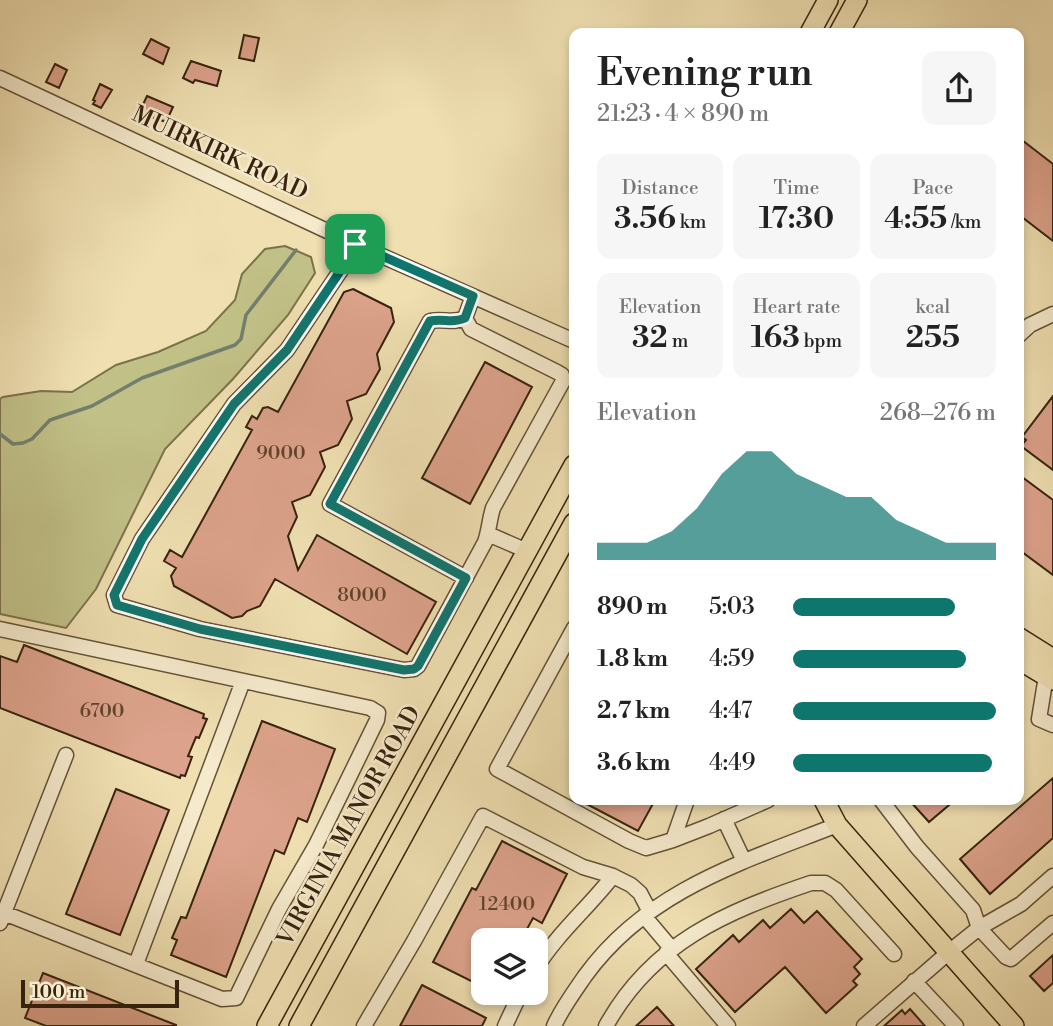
<!DOCTYPE html>
<html lang="en">
<head>
<meta charset="utf-8">
<style>
	:root { --surface:#fff; --page:#f6f6f6; --text:#222; --muted:#767676; --accent:#0f766e }
	body { margin:0; font-family:"Libre Bodoni",serif; background:var(--page); color:var(--text); height:100vh; display:flex; flex-direction:column; font-size:26px; white-space:nowrap }
	* { box-sizing:border-box; margin:0 }
	p { font-size:23px; color:var(--muted) }
	.icon { flex:none; width:38px; height:38px; fill:none; stroke:currentColor; stroke-width:2; stroke-linecap:round; stroke-linejoin:round }
	.map { position:relative; flex:1; overflow:hidden }
	.drawer { position:absolute; left:569px; top:28px; width:455px; height:777px; display:flex; flex-direction:column; background:var(--surface); border-radius:14px; box-shadow:0 4px 10px #0003 }
	.drawer>* { flex:none }
	.buttons { position:absolute; left:471px; top:928px; display:grid; gap:14px }
	.buttons a { display:grid; place-items:center; width:77px; height:77px; border-radius:14px; background:var(--surface); box-shadow:0 4px 10px #0003; font-size:35px }
	.scale { position:absolute; left:21px; bottom:18px; width:158px; box-sizing:border-box; padding-left:7px; border:4px solid #37230e; border-top:0; font-size:19px; line-height:24px; white-space:nowrap; color:#37230e; -webkit-text-stroke:5px #f5eacc; paint-order:stroke }
	.pin { position:absolute; display:grid; place-items:center; width:60px; height:60px; color:#fff; margin:-30px; border-radius:14px; box-shadow:0 4px 10px #0006 }
	.round { display:grid; place-items:center; flex:none; width:74px; height:74px; border-radius:14px; background:var(--page) }
	.headline { display:flex; align-items:center; justify-content:space-between; height:119px; padding:0 28px }
	h1 { font-size:38px; font-weight:600; line-height:52px }
	.metrics { display:grid; grid-template-columns:repeat(3,1fr); gap:10px; height:119px; padding:7px 28px }
	.metrics div { display:grid; align-content:center; border-radius:14px; background:var(--page); text-align:center }
	.metrics b { font-size:30px; font-weight:600 }
	.metrics small { font-size:19px; font-weight:400 }
	.metrics p { font-size:19px }
	.chart { height:196px; padding:14px 28px }
	.chart p { display:flex; justify-content:space-between }
	.chart svg { width:100%; height:126px; margin-top:7px; fill:var(--accent); opacity:.7 }
	ul { padding:0 28px; list-style:none; font-size:23px }
	li { display:grid; grid-template-columns:112px 84px 1fr; align-items:center; height:52px }
	li i { height:18px; border-radius:9px; background:var(--accent) }
	.map>svg:first-child { display:block }
	.green { fill:#c1c087; stroke:#7c724a; stroke-width:2 }
	.lines { fill:none; stroke-linecap:round; stroke-linejoin:round }
	.stream { stroke:#727f6d; stroke-width:3.5 }
	.building { fill:#dca28b; stroke:#37230e; stroke-width:2 }
	.minor-casing { stroke:#655237; stroke-width:17 }
	.major-casing { stroke:#37230e; stroke-width:22 }
	.minor { stroke:#f5eacc; stroke-width:14 }
	.major { stroke:#efdfb1; stroke-width:19 }
	.route-casing { stroke:#fff; stroke-width:14 }
	.route { stroke:#0f766e; stroke-width:9 }
	.labels { text-anchor:middle; dominant-baseline:central; stroke-width:5; stroke-linejoin:round; paint-order:stroke }
	.number-label { font-size:19px; fill:#60432d }
	.street-label { font-size:23px; fill:#37230e; stroke:#f5eacc }
</style>
</head>
<body>
<div class="map">
<svg width="1053" height="1026" viewBox="0 0 1053 1026">
	<rect width="100%" height="100%" fill="#efdfb1"/>
	<filter id="stains"><feTurbulence type="fractalNoise" baseFrequency=".00286" numOctaves="4"/><feColorMatrix values="0 0 0 0 .2 0 0 0 0 .09 0 0 0 0 .02 0 0 0 .5 -.17"/></filter>
	<radialGradient id="worn" r=".72"><stop offset=".6" stop-color="#630" stop-opacity="0"/><stop offset="1" stop-color="#630" stop-opacity=".3"/></radialGradient>
	<!-- green -->
	<path class="green" d="M285 246 311 257 315 273 288 315 233 379 165 449 96 589 66 628 0 614V399L3 397 41 391 72 392 116 365 158 352 206 331 235 300 242 274 265 249Z"/>
	<g class="lines">
		<!-- stream -->
		<path class="stream" d="M0 434 13 444 23 443 32 439 50 420 92 406 142 378 235 345 241 339 246 315 296 250"/>
	</g>
	<!-- building -->
	<path class="building" d="M244 35 259 38 254 61 239 58Z
		M151 39 169 48 163 64 143 54Z
		M191 61 221 71 217 86 195 80 193 83 183 78Z
		M55 64 67 70 59 88 46 82Z
		M100 84 112 90 101 108 93 104 95 101 93 100Z
		M147 96 173 107 166 122 139 113Z
		M1018 137 1053 164V241L1018 214Z
		M353 289 391 308 394 322 377 354 380 369 366 394 347 401 352 419 338 445 320 452 325 467 310 495 292 502 297 517 288 536 298 570 317 535 436 602 407 654 275 579 260 606 247 611 242 616 232 618 174 586 171 576 176 568 164 561 170 550 182 557 252 430 246 427 252 416 257 419 263 408 268 407 278 412 344 292Z
		M485 362 532 387 470 504 422 478Z
		M1053 396V470L1021 446 1026 440 1022 437Z
		M1018 474 1053 500V575L1018 549Z
		M24 645 204 714 203 718 207 719 199 738 196 737 188 756 192 757 185 776 181 775 180 778 0 708V656L17 662Z
		M262 721 335 749 307 822 298 818 284 854 275 850 226 977 171 955 177 940 172 938 181 917 186 918Z
		M1053 778V838L990 894 960 859Z
		M116 789 169 810 120 935 66 914Z
		M579 800H655L638 831Z
		M909 800H955L929 822Z
		M502 841 567 874 542 923 533 918 521 940H483V987L433 962 472 888 476 890Z
		M791 909 804 923 817 911 862 959 854 967 860 974 853 981 857 985 826 1013 785 967 735 1012 696 969 733 935 739 942 763 920 770 928Z
		M1053 955V983L1044 991 1030 976Z
		M43 973 176 1025V1026H46L25 1018Z
		M422 985 486 1018 482 1026H400Z
		M657 1007 674 1026H636Z
		M910 1009 925 1026H884L902 1010 905 1014Z"/>
	<g class="lines">
		<defs>
			<path id="minor" d="M0 78 355 244 574 341
				M355 244 345 264 287 350 234 404 142 539 114 595 117 605 200 629 404 670 414 669 418 666 485 542C489 531 489 521 493 508L563 381 562 375 557 372 471 329 465 318 473 296
				M465 318C452 324 444 318 430 321L330 504 466 578
				M1018 336 1030 325 1053 314
				M488 534 527 551
				M574 628 497 769 629 841 646 848 673 840 687 800
				M0 629 370 708 378 713 377 720 316 845 279 909 236 998 222 999 4 913
				M1050 671 1046 676 1039 719 1053 725
				M881 800 917 847 973 910 979 928 1006 957 1011 959 1053 923
				M724 819 744 861
				M673 840 709 826 768 800
				M644 916 671 948
				M0 923 66 755
				M666 953 728 1026
				M136 964 243 681
				M536 968C557 934 588 908 613 876
				M914 981 956 1026
				M364 1026 414 941 483 816 583 867 613 876 631 885 640 893 650 912
				M505 1026 521 992
				M554 1026C562 1008 574 992 585 976 647 890 743 862 837 825
				M606 1026C652 943 725 912 811 883H825L836 890 894 954
				M864 1026 949 952 979 928 1021 904 1053 876"/>
			<path id="major" d="M810 33 828 0
				M839 33 857 0
				M1018 637 1053 659
				M1018 659 1053 680
				M824 800 837 825 1014 1026
				M267 1026 574 465
				M299 1026 574 523"/>
		</defs>
		<!-- minor casing -->
		<use href="#minor" class="minor-casing"/>
		<!-- major casing -->
		<use href="#major" class="major-casing"/>
		<!-- minor -->
		<use href="#minor" class="minor"/>
		<!-- major -->
		<use href="#major" class="major"/>
	</g>
	<g class="lines">
		<defs>
			<path id="route" d="M355 244 473 296 465 318C452 324 444 318 430 321L330 504 466 578 418 666 414 669 404 670 200 629 117 605 114 595 142 539 234 404 287 350 345 264Z"/>
		</defs>
		<!-- route casing -->
		<use href="#route" class="route-casing"/>
		<!-- route -->
		<use href="#route" class="route"/>
	</g>
	<g class="labels">
		<!-- number labels -->
		<g class="number-label">
			<text x="281" y="453">9000</text>
			<text x="362" y="595">8000</text>
			<text x="102" y="711">6700</text>
			<text x="507" y="904">12400</text>
		</g>
		<!-- street labels -->
		<g class="street-label">
			<text transform="translate(220 153) rotate(25)">MUIRKIRK ROAD</text>
			<text transform="translate(349 826) rotate(-61)">VIRGINIA MANOR ROAD</text>
		</g>
	</g>
	<rect width="100%" height="100%" filter="url(#stains)"/>
	<rect width="100%" height="100%" fill="url(#worn)"/>
</svg>
<div class="buttons">
<a><svg class="icon" aria-label="layers" viewBox="0 0 24 24"><path d="M12 4l9 5-9 5-9-5zM3 14l9 5 9-5"/></svg></a>
</div>
<div class="scale">100 m</div>
<div class="pin" style="left:355px;top:244px;background:#1e9e55"><svg class="icon" aria-label="arrive" viewBox="0 0 24 24"><path d="M6 21V4h12l-3 4 3 4H6"/></svg></div>
<section class="drawer">
<div class="headline"><div><h1>Evening run</h1><p>21:23 · 4 × 890 m</p></div><a class="round"><svg class="icon" aria-label="share" viewBox="0 0 24 24"><path d="M12 15V3M7 8l5-5 5 5M5 13v7h14v-7"/></svg></a></div>
<div class="metrics">
<div><p>Distance</p><b>3.56<small> km</small></b></div>
<div><p>Time</p><b>17:30</b></div>
<div><p>Pace</p><b>4:55<small> /km</small></b></div>
</div>
<div class="metrics">
<div><p>Elevation</p><b>32<small> m</small></b></div>
<div><p>Heart rate</p><b>163<small> bpm</small></b></div>
<div><p>kcal</p><b>255</b></div>
</div>
<div class="chart"><p><span>Elevation</span>268–276 m</p>
<svg viewBox="0 0 160 44" preserveAspectRatio="none"><path d="M0 44V38L10 38L20 38L30 34L40 26L50 14L60 6L70 6L80 14L90 18L100 22L110 22L120 30L130 34L140 38L150 38L160 38V44z"/></svg>
</div>
<ul>
<li><b>890 m</b>5:03<i style="width:80%"></i></li>
<li><b>1.8 km</b>4:59<i style="width:85%"></i></li>
<li><b>2.7 km</b>4:47<i style="width:100%"></i></li>
<li><b>3.6 km</b>4:49<i style="width:98%"></i></li>
</ul>
</section>
</div>
</body>
</html>
